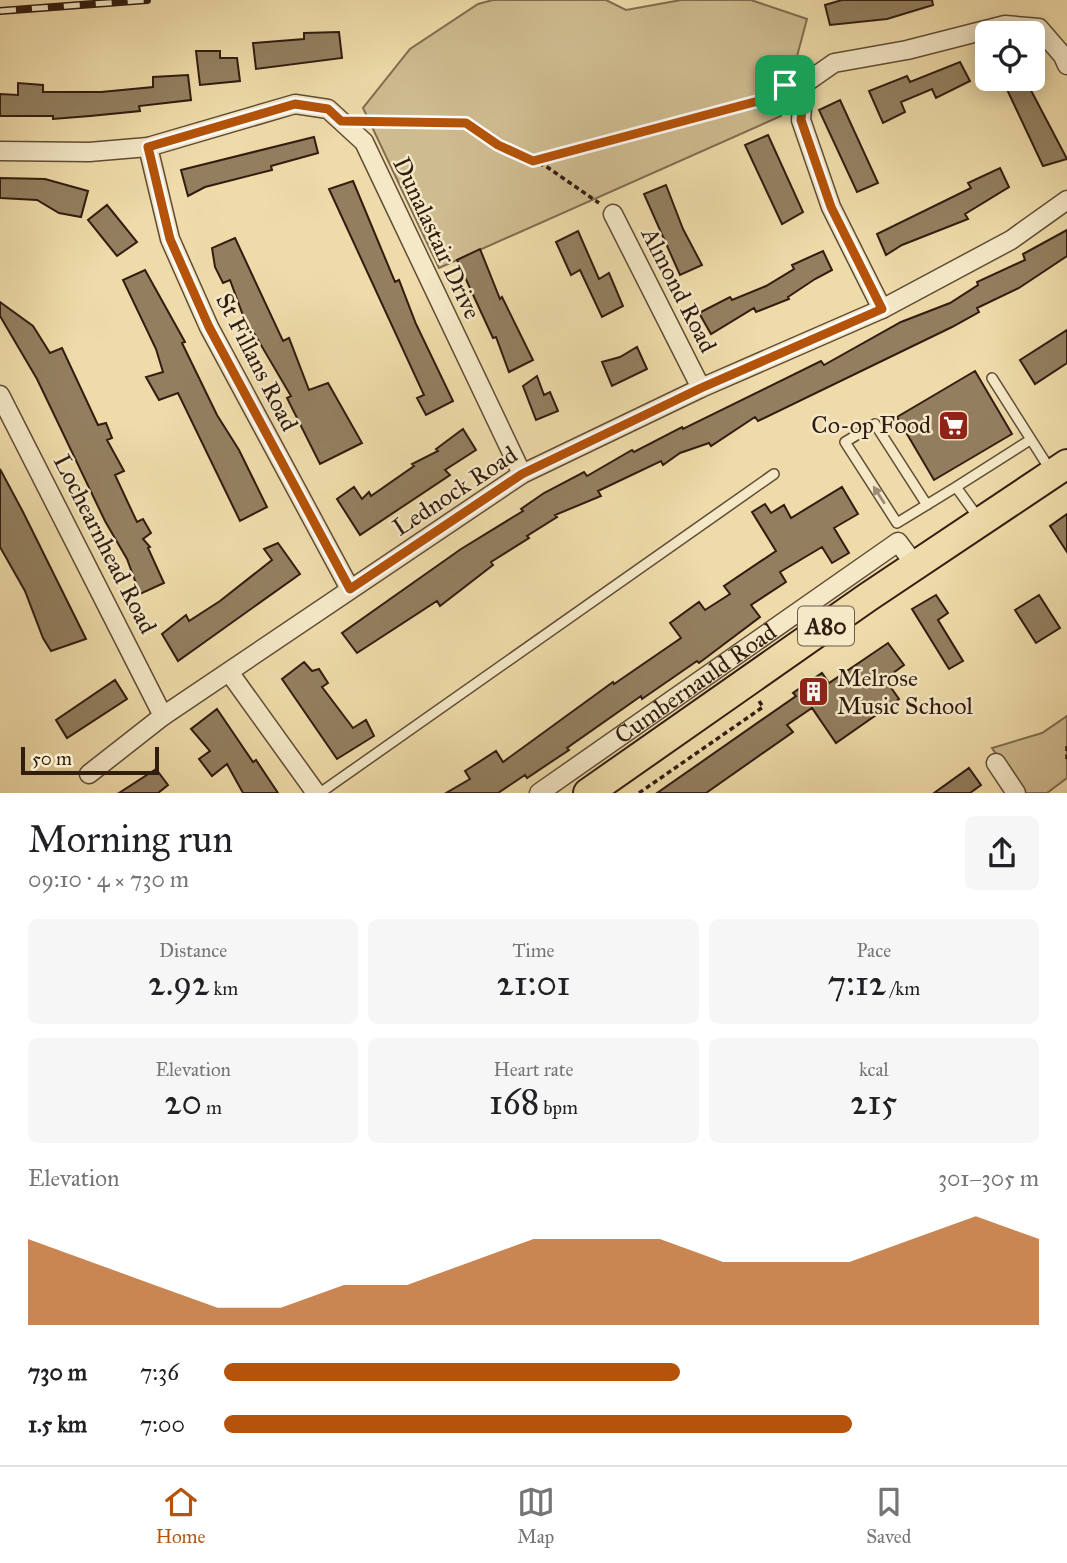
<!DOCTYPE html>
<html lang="en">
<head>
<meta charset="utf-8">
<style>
	:root { --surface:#fff; --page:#f6f6f6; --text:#202124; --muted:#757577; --line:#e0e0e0; --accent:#b45309 }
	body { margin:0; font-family:"IM FELL Great Primer",serif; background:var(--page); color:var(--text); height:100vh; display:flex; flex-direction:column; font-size:26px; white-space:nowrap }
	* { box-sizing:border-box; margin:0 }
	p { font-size:23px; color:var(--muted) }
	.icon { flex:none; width:38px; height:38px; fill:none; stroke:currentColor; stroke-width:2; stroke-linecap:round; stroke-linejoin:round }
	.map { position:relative; height:793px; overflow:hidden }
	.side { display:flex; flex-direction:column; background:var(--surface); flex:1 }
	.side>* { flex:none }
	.controls { position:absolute; left:975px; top:21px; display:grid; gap:14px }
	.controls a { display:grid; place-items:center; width:70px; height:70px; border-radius:10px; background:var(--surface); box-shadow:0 4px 18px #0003; font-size:35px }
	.scale { position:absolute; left:21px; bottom:18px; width:138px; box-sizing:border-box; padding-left:7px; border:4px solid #311c10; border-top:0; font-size:19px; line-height:24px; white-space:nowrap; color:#311c10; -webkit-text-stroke:5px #f4e8c7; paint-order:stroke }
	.pin { position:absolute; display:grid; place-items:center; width:60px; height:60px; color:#fff; margin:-30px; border-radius:14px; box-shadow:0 4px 10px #0006 }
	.round { display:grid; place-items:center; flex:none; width:74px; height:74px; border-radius:10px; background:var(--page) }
	.head { display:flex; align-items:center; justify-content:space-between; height:119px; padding:0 28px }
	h1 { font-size:38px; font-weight:600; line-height:52px }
	.figures { display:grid; grid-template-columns:repeat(3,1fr); gap:10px; height:119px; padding:7px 28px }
	.figures div { display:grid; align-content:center; border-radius:10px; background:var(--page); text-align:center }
	.figures b { font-size:35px; font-weight:600 }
	.figures small { font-size:19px; font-weight:400 }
	.figures p { font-size:19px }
	.chart { height:196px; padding:14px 28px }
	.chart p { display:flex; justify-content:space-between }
	.chart svg { width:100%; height:126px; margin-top:7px; fill:var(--accent); opacity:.7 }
	ul { padding:0 28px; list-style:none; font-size:23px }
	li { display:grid; grid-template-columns:112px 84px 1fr; align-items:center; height:52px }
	li i { height:18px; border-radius:9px; background:var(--accent) }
	.tabs { display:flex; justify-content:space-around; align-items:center; height:98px; border-top:2px solid var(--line); background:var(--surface); font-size:19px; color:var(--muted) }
	.tabs a { display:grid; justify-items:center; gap:4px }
	.tabs .active { color:var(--accent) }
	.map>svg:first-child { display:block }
	.green { fill:#cebb8f; stroke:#806c50; stroke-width:2 }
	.building { fill:#937f60; stroke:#311c10; stroke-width:2 }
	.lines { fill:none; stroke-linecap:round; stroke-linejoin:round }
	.lane-casing { stroke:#604c36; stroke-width:12 }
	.street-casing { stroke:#604c36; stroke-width:21 }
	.primary-casing { stroke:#311c10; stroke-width:32 }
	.path { stroke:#311c10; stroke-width:3.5; stroke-dasharray:5 3.5; stroke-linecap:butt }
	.lane { stroke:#f4e8c7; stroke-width:9 }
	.street { stroke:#f4e8c7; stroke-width:18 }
	.primary { stroke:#eedba9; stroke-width:28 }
	.rail-casing { stroke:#311c10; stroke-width:8 }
	.rail { stroke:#f4e8c7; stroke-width:5; stroke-dasharray:16; stroke-linecap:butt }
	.oneway { fill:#9c8c75 }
	.route-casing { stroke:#fff; stroke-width:14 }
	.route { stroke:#b45309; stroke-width:9 }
	.labels { text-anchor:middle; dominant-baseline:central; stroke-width:5; stroke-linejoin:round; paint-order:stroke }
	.shield { fill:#f4e8c7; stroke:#6c5947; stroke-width:2 }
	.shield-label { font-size:23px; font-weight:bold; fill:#311c10 }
	.street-label { font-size:24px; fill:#311c10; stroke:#f4e8c7 }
	.poi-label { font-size:24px; fill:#311c10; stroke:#f4e8c7; text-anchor:end }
</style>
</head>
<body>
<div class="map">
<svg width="1067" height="793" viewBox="0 0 1067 793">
	<rect width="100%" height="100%" fill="#eedba9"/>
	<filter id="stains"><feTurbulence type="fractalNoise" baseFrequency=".00286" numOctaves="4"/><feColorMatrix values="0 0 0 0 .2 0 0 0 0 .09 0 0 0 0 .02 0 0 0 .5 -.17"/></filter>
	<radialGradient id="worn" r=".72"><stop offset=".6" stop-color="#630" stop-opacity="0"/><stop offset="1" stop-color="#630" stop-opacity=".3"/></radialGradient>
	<!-- green -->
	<path class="green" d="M493 0H606L626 10 681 0H751L807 19 781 116 439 268 363 108 410 49 478 4Z
		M1067 716V778L1047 793H1023L992 748 1042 733Z"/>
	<!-- building -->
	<path class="building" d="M842 0H932L933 5 887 19 830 25 825 5Z
		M339 32 342 58 256 69 253 43 304 39V33Z
		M196 51H220V58H237L240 81 200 85Z
		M960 62 970 81 936 98 932 89 901 102 905 112 883 123 869 91 907 76 910 82Z
		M188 75 191 100 139 106 140 111 90 116 53 119V116H0V94L18 95V83L43 85V92H101L153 87V77Z
		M1002 79H1025L1067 159 1043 166Z
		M840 100 878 183 857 192 819 110Z
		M768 135 803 212 782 224 745 145Z
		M314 137 318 153 271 166 272 170 205 187 188 196 181 170Z
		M1000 168 1009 187 965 214 968 219 902 245 886 255 877 234 971 188 968 183Z
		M0 178 45 179 88 191 81 217 59 213 37 200 0 198Z
		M353 181 395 282 399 280 416 324 453 401 426 415 417 398 424 395 329 189Z
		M666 185 683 229 702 265 680 275 644 194Z
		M107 205 137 242 117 256 88 220Z
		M1067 230V256L1019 288 977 308 979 312 952 327 758 421 755 417 711 446 709 443 680 453 663 465 661 461 598 491 601 496 555 515 557 517 527 536 529 538 491 562 493 565 440 606 437 601 357 653 342 633 461 549 523 511 521 509 544 493 584 472 587 476 632 450 634 452 682 427 683 429 821 361 824 365 901 322 950 303 978 285 977 282 1025 260 1023 254Z
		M578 231 599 279 609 273 623 306 602 317 580 270 571 275 556 242Z
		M235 238 283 341 289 338 309 390 328 383 362 443 320 464 287 398 291 396 251 328 248 329 230 280 223 283 215 267 212 248Z
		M480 249 500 299 502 297 533 360 509 372 496 337 493 338 457 260Z
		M823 251 832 270 815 279 788 297 789 299 756 312 754 308 711 334 699 313 730 297 732 300 766 286 794 269 792 265Z
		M145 270 185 342 182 343 217 415 239 450 267 507 240 521 178 393 159 400 146 377 163 372 156 349 123 280Z
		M0 302 33 326 50 353 62 348 98 425 106 423 112 438 107 440 124 471 115 475 137 522 143 519 151 533 143 539 150 547 148 548 164 583 140 594 127 559 105 521 37 379 0 316Z
		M1067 330V363L1035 384 1020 360Z
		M637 347 647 369 612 386 602 362 620 357Z
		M975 371 1012 434 934 480 897 417Z
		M537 376 544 395 550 392 558 411 536 420 523 386Z
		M463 429 476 450 445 470 450 475 360 535 337 499 354 487 362 499 369 492 371 496 414 466 412 464 438 451 436 449Z
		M0 469 23 512 86 639 51 651 43 638 25 591 0 547Z
		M842 487 858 514 834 528 849 553 832 563 822 547 780 572 786 582 751 605 760 617 699 663 697 661 642 699 641 696 567 748 569 750 527 778 525 775 498 793H446L470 779 465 771 496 751 503 762 613 682 614 684 681 638 670 623 699 602 705 610 730 594 724 586 776 551 752 512 765 504 771 513 784 505 791 518Z
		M1067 514V552L1050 526Z
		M278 543 300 574 178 661 162 634 186 615 189 621 220 601 272 560 264 549Z
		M936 595 948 613 938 620 963 661 949 669 912 609Z
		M1039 595 1060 628 1036 643 1015 610Z
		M888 643 904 665 885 679 899 699 836 743 812 708 787 725 793 732 706 793H657L796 696 793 693 822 673 829 683Z
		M304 662 312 671 319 669 328 683 322 687 353 728 366 720 374 736 337 759 282 679Z
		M115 680 127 699 67 738 56 720Z
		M217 709 253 762 256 760 278 793H243L227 764 212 776 199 759 210 751 191 729Z
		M969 768 981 785 970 793H934Z
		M156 769 168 785 158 793H119Z"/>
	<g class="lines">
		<defs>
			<path id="lane" d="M992 378 1051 471
				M956 487 1030 440
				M927 505 875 424 845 442 897 523 956 487 980 520
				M320 793 774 474"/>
			<g id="street">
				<path d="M148 147 170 239 209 327 350 589"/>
				<path d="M0 151 89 152 148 147 295 104 328 109 364 142 522 474"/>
				<path d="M613 214 701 388"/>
				<path d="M882 309 831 207 801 120 804 84 834 63 907 50 1005 25 1039 28 1063 56 1067 65"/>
				<path d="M0 395 163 716"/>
				<path d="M229 672 316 793"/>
				<path d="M996 763 1016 793"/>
				<path d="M89 774 163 716 522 474 701 388 882 309 1011 240 1067 200"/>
				<path id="s1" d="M539 793 898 542 915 565"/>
			</g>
			<path id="primary" d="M588 793 868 597 1067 464"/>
		</defs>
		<!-- lane casing -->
		<use href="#lane" class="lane-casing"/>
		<!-- street casing -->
		<use href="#street" class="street-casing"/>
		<!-- primary casing -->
		<use href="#primary" class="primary-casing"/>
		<!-- path -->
		<path class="path" d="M371 123H466L498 145 547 167 599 203
			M535 160 762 100 788 85
			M1067 746V759
			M639 793 763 707 759 701"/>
		<!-- lane -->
		<use href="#lane" class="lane"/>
		<!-- street -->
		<use href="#street" class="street"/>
		<!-- primary -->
		<use href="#primary" class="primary"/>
		<defs>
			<path id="rail" d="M0 11 147 0"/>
		</defs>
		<!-- rail casing -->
		<use href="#rail" class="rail-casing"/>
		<!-- rail -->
		<use href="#rail" class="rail"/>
	</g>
	<!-- one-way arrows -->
	<defs><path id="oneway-solid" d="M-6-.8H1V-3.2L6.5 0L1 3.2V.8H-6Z" transform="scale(1.75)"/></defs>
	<use class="oneway" href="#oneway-solid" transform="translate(879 495) rotate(-123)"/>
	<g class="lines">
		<defs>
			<path id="route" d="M804 84 801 120 831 207 882 309 701 388 522 474 350 589 209 327 170 239 148 147 295 104 328 109 341 121 466 123 498 145 533 161 762 100 785 85Z"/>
		</defs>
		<!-- route casing -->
		<use href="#route" class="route-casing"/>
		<!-- route -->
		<use href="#route" class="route"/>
	</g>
	<!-- icons -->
	<defs>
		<symbol id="supermarket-square" viewBox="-11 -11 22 22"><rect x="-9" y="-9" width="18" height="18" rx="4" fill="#8f2418" stroke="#f4e8c7"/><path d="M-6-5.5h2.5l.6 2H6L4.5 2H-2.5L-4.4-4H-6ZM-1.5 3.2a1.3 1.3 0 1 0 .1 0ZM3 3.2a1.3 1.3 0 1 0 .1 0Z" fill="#fff"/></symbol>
		<symbol id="building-square" viewBox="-11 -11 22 22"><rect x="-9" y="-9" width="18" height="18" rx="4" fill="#8f2418" stroke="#f4e8c7"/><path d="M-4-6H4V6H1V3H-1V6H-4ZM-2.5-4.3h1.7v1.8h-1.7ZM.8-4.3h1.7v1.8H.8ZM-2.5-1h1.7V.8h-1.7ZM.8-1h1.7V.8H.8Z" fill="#fff"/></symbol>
	</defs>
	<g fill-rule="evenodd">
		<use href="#supermarket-square" x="936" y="408" width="35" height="35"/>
		<use href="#building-square" x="796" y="674" width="35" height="35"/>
	</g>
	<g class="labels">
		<!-- shield labels -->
		<rect class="shield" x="798" y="606.5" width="56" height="39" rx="5"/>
		<g class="shield-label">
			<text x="826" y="626">A80</text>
		</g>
		<!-- street labels -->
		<g class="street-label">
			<text transform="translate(437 238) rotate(65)">Dunalastair Drive</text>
			<text transform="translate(679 290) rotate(63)">Almond Road</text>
			<text transform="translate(257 362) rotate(63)">St Fillans Road</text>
			<text transform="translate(455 491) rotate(-33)">Lednock Road</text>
			<text transform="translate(105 544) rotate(63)">Lochearnhead Road</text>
			<text stroke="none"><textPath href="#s1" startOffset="191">Cumbernauld Road</textPath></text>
		</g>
		<!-- poi labels -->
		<g class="poi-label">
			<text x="931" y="425">Co-op Food</text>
			<text x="837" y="678" text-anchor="start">Melrose<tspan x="837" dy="28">Music School</tspan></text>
		</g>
	</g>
	<rect width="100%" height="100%" filter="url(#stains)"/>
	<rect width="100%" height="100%" fill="url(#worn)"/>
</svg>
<div class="controls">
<a><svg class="icon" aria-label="locate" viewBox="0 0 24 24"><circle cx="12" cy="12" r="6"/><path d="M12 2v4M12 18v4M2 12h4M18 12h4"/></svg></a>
</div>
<div class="scale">50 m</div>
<div class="pin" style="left:785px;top:85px;background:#1e9e55"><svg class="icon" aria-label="arrive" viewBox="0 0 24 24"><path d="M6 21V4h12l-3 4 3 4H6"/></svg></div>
</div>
<section class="side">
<div class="head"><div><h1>Morning run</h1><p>09:10 · 4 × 730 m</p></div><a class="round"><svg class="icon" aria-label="share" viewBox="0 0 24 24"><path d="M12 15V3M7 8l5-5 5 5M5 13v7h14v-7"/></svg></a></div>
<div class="figures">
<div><p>Distance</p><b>2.92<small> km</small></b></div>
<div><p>Time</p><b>21:01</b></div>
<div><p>Pace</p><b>7:12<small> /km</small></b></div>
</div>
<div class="figures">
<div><p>Elevation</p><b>20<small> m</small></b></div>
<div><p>Heart rate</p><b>168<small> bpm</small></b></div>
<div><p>kcal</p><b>215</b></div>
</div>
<div class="chart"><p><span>Elevation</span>301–305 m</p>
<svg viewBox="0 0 160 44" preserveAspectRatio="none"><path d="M0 44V14L10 22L20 30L30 38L40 38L50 30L60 30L70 22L80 14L90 14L100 14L110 22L120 22L130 22L140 14L150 6L160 14V44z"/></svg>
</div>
<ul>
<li><b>730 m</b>7:36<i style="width:56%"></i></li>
<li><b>1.5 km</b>7:00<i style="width:77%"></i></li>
</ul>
</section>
<nav class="tabs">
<a class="active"><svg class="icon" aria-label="home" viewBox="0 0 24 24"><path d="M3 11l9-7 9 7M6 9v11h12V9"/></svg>Home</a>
<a><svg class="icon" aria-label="map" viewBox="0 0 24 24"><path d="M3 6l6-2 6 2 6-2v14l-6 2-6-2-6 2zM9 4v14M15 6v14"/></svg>Map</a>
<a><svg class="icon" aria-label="saved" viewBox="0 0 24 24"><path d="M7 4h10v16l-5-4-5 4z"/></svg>Saved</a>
</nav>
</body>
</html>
